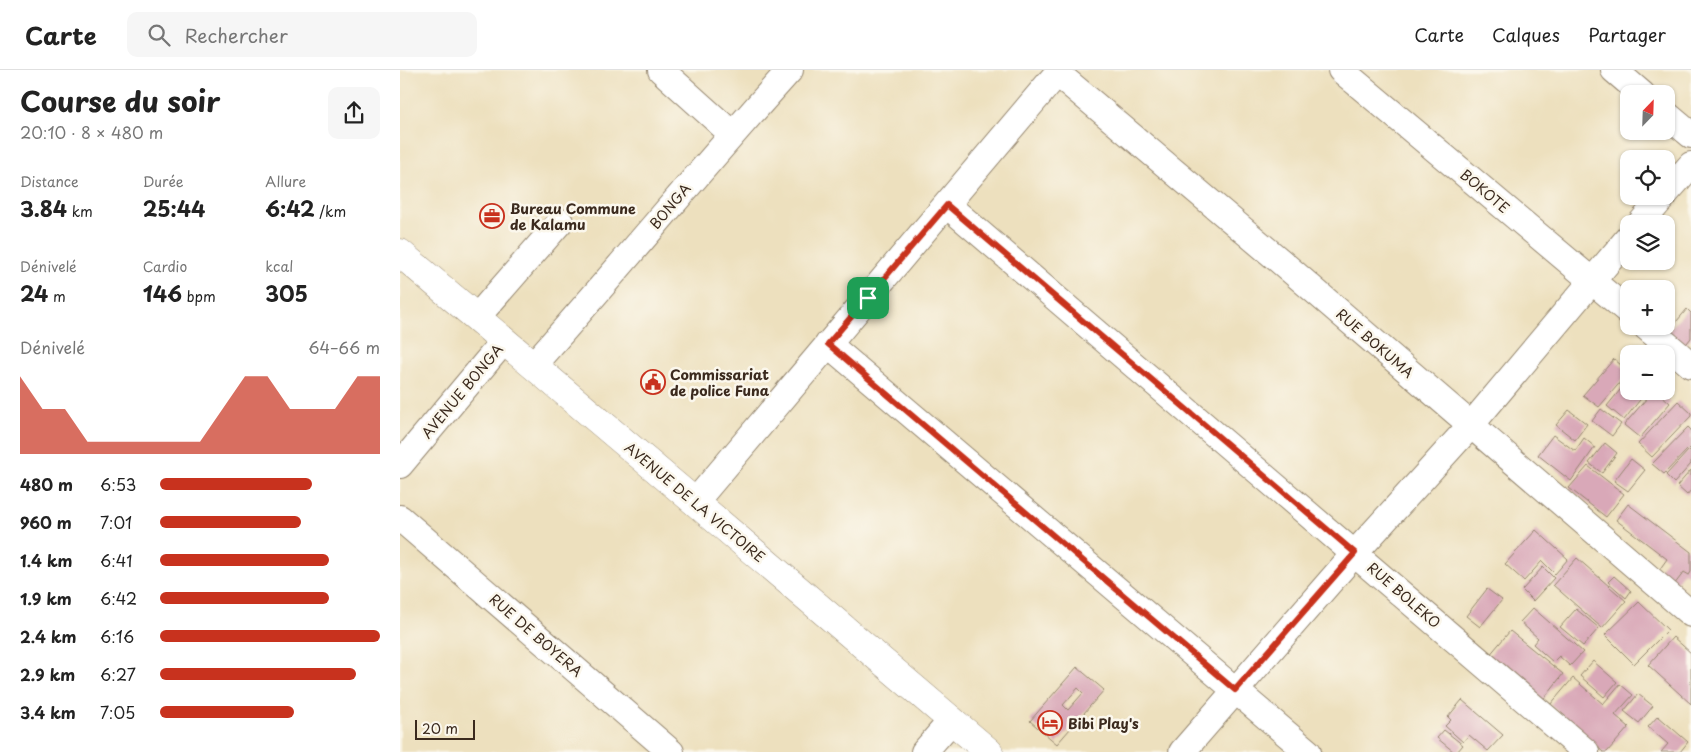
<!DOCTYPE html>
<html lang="fr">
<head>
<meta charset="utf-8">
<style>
	:root { --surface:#fff; --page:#f6f6f6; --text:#222; --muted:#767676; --line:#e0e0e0; --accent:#c8321e }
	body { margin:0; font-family:"Playpen Sans",sans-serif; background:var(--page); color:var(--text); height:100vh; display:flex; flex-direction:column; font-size:19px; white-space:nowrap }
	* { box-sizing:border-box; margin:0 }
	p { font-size:16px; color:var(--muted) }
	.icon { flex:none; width:28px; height:28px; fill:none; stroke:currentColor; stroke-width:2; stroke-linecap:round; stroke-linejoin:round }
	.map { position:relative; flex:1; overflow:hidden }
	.drawer { display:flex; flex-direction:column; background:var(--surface); width:400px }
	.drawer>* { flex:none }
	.needle { width:32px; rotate:23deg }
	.controls { position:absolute; left:1220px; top:15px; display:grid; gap:10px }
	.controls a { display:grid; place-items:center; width:55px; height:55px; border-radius:10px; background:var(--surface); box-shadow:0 1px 4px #0004; font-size:25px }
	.scale { position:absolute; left:15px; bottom:12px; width:60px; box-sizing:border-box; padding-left:5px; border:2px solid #3b2a1e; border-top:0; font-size:14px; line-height:18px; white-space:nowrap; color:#3b2a1e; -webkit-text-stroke:4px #fbf7ec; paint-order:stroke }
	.pin { position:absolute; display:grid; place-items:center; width:42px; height:42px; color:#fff; margin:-21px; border-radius:10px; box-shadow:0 2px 8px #0006 }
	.round { display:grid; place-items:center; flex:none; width:52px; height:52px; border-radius:10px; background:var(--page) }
	.summary { display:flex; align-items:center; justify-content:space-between; height:85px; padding:0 20px }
	h1 { font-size:28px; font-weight:700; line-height:38px }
	.figures { display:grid; grid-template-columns:repeat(3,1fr); gap:8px; height:85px; padding:5px 20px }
	.figures div { display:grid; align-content:center }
	.figures b { font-size:21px; font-weight:700 }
	.figures small { font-size:14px; font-weight:400 }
	.figures p { font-size:14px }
	.chart { height:140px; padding:10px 20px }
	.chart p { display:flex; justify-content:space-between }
	.chart svg { width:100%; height:90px; margin-top:5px; fill:var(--accent); opacity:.7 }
	ul { padding:0 20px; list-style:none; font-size:16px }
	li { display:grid; grid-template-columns:80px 60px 1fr; align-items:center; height:38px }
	li i { height:12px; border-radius:6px; background:var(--accent) }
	header { display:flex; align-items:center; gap:30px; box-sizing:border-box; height:70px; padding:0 25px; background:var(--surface); border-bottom:1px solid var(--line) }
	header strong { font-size:24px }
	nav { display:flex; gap:28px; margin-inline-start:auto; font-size:18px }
	.search { width:350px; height:45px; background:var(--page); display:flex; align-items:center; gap:12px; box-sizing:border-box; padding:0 18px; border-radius:10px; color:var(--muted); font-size:19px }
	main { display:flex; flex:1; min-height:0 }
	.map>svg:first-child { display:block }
	.building { fill:#d9a8b8; fill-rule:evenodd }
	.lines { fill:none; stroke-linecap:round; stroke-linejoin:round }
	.minor-casing { stroke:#94856e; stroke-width:28 }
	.major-casing { stroke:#94856e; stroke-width:29 }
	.minor { stroke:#fff; stroke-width:26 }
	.major { stroke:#fff; stroke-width:28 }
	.route-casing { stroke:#fff; stroke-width:10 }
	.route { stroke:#c8321e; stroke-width:6 }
	.labels { text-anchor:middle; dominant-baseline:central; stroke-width:5; stroke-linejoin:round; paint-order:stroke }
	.street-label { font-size:14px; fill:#3b2a1e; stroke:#fbf7ec }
	.poi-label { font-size:14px; font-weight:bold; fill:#3b2a1e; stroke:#fbf7ec; text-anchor:start }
</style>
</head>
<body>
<header>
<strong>Carte</strong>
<div class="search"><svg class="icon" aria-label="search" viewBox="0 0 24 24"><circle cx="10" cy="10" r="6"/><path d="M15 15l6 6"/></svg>Rechercher</div>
<nav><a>Carte</a><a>Calques</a><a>Partager</a></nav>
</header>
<main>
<section class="drawer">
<div class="summary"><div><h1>Course du soir</h1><p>20:10 · 8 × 480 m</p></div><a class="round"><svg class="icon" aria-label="share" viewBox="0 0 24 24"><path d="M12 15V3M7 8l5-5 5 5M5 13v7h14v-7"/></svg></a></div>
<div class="figures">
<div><p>Distance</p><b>3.84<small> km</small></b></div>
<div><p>Durée</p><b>25:44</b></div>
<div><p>Allure</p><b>6:42<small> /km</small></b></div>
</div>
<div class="figures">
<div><p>Dénivelé</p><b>24<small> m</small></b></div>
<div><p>Cardio</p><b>146<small> bpm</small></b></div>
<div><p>kcal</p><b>305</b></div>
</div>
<div class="chart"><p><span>Dénivelé</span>64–66 m</p>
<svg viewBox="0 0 160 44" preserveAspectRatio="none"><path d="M0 44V6L10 22L20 22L30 38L40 38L50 38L60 38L70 38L80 38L90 22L100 6L110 6L120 22L130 22L140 22L150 6L160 6V44z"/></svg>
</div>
<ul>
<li><b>480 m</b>6:53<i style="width:69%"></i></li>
<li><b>960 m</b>7:01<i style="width:64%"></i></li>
<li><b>1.4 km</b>6:41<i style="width:77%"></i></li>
<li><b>1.9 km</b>6:42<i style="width:77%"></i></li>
<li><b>2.4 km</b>6:16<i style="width:100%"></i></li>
<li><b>2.9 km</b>6:27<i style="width:89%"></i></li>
<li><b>3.4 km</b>7:05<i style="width:61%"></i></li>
</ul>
</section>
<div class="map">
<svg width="1291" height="682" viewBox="0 0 1291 682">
	<rect width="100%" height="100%" fill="#fbf7ec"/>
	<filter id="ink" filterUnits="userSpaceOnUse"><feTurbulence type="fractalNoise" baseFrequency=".02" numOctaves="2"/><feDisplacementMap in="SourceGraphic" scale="10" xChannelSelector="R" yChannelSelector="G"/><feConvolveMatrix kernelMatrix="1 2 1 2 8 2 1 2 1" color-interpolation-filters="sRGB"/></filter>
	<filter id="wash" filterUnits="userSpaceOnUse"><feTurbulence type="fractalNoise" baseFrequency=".0096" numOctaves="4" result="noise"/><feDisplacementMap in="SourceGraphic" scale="20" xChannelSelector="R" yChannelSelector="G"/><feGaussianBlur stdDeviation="1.12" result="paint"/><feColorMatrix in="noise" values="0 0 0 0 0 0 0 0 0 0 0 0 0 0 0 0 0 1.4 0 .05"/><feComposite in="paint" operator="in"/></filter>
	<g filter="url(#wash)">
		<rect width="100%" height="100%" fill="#ede0be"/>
		<g id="blocks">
			<!-- building -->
			<path class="building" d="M1287 239 1291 243V268L1283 278 1266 264Z
				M1214 289 1229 302 1199 337 1183 325Z
				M1229 309V321H1247L1224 350 1207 336Z
				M1253 321H1257L1270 333 1240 368 1224 355Z
				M1278 331 1291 343V346L1252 387 1238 374Z
				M1201 339 1221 354 1212 366 1192 351Z
				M1169 340 1187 354 1175 370 1156 355Z
				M1288 357 1291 360V380L1289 378 1264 404 1252 394Z
				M1153 365 1175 381 1184 368 1195 377 1171 411 1138 385Z
				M1205 373 1217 383 1202 403 1189 393Z
				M1289 380 1291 382V394L1274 413 1266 405Z
				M1231 389 1245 400 1228 421 1214 411Z
				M1188 396 1224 424 1206 447 1169 418Z
				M1291 400V420L1287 425 1277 416Z
				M1228 434 1291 482V502L1289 505 1284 502 1274 515 1257 503 1267 489 1216 450Z
				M1136 460 1168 489 1155 504 1142 491 1124 511 1105 494Z
				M1177 488 1226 531 1202 558 1153 515Z
				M1143 497 1154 508 1133 531 1122 520Z
				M1214 506 1231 521 1226 528 1208 512Z
				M1087 519 1102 530 1080 557 1066 546Z
				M1239 532 1268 560 1234 594 1205 565Z
				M1133 538 1183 582 1170 596 1159 586 1153 592 1133 574 1138 568 1120 552Z
				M1176 539 1199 558 1183 576 1160 557Z
				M1110 561 1163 604 1142 631 1088 587Z
				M1273 567 1291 583V634L1248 595Z
				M1193 591 1217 612 1204 627 1180 606Z
				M677 597 704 620 657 674 630 651ZM678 618 683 623 668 640 663 635Z
				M1173 608 1203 634 1220 614 1233 625 1215 645 1229 657 1207 682H1203L1150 635Z
				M1238 624 1253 636 1239 653 1224 641Z
				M1062 630 1103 665 1088 681 1069 665 1063 672 1045 656 1051 650 1048 647Z
				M1258 646 1288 672 1280 682H1261L1268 674 1248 657Z
				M1044 660 1063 675 1057 682H1054L1037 668Z"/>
		</g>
	</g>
	<g filter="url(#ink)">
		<use href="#blocks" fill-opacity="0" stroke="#94856e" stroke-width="1"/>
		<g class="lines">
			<defs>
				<path id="minor" d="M261 0 332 64
					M941 0 1229 242
					M1214 0 1242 24
					M657 3 880 191 1291 544
					M1266 44 1291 65
					M1266 123 1291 95
					M547 135 1186 682
					M1240 154 1264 126
					M77 247 160 152
					M1245 256 1291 295
					M428 274 908 682
					M133 295C220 198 302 97 390 0
					M0 395 104 271
					M295 432 660 0
					M0 448 271 682
					M524 682 552 650
					M782 682 955 483 1071 355 1229 167"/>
				<path id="major" d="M0 183 295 432 589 682"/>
			</defs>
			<!-- minor casing -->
			<use href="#minor" class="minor-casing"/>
			<!-- major casing -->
			<use href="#major" class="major-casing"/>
			<!-- minor -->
			<use href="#minor" class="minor"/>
			<!-- major -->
			<use href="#major" class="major"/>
		</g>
	</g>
	<g class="lines" filter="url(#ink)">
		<defs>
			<path id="route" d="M547 135 955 483 835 620 428 274Z"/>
		</defs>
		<!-- route casing -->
		<use href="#route" class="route-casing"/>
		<!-- route -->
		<use href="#route" class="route"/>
	</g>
	<!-- icons -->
	<defs>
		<symbol id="office-ring" viewBox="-11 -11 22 22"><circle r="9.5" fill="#fbf7ec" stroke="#c8321e" stroke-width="1.5"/><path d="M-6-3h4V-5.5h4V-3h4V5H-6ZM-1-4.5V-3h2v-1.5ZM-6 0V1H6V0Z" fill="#c8321e"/></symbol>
		<symbol id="civic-ring" viewBox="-11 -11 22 22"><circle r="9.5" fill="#fbf7ec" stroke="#c8321e" stroke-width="1.5"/><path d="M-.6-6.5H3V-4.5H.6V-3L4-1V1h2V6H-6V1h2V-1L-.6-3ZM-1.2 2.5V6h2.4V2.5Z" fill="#c8321e"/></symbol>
		<symbol id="hotel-ring" viewBox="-11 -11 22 22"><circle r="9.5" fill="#fbf7ec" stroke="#c8321e" stroke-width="1.5"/><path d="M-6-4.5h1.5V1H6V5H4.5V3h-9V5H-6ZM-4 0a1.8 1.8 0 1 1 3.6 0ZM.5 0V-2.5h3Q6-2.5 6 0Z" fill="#c8321e"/></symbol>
	</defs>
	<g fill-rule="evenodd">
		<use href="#office-ring" x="78" y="132" width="28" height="28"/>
		<use href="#civic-ring" x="239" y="298" width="28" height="28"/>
		<use href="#hotel-ring" x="636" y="639" width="28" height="28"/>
	</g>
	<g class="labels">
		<!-- street labels -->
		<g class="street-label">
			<text transform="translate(1085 121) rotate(40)">BOKOTE</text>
			<text transform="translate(270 136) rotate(-50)">BONGA</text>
			<text transform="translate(975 273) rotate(41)">RUE BOKUMA</text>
			<text transform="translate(62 321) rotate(-50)">AVENUE BONGA</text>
			<text transform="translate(295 432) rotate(40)">AVENUE DE LA VICTOIRE</text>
			<text transform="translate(1004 525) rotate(41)">RUE BOLEKO</text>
			<text transform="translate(136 565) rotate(41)">RUE DE BOYERA</text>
		</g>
		<!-- poi labels -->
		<g class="poi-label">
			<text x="110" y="138">Bureau Commune<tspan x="110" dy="16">de Kalamu</tspan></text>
			<text x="270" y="304">Commissariat<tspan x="270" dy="16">de police Funa</tspan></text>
			<text x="668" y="653">Bibi Play's</text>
		</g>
	</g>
</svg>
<div class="controls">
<a><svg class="needle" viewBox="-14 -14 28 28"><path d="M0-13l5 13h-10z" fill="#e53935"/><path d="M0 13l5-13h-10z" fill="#767676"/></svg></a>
<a><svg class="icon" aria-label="locate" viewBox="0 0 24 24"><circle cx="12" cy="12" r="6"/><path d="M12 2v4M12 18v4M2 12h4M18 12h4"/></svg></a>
<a><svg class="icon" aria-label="layers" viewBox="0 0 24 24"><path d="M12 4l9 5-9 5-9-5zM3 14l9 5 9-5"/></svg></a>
<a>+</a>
<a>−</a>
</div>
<div class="scale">20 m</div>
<div class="pin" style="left:468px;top:228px;background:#1e9e55"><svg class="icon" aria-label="arrive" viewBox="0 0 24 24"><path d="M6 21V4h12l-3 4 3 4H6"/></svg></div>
</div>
</main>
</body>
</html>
